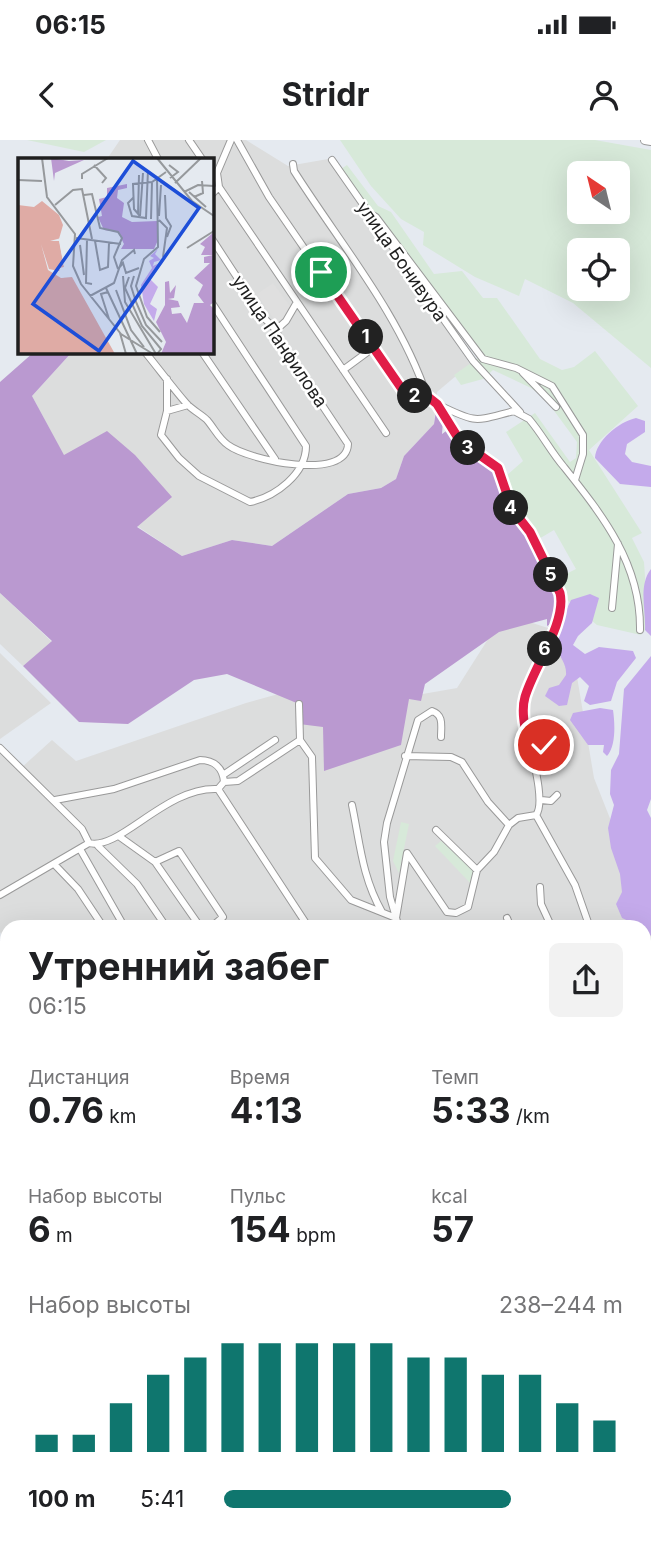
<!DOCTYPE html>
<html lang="ru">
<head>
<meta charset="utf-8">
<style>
	:root { --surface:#fff; --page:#f2f2f2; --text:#202124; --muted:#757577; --accent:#0f766e }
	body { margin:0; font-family:Inter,sans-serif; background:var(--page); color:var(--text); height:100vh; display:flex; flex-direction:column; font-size:26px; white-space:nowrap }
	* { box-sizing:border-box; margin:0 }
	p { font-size:23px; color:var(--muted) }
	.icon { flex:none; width:38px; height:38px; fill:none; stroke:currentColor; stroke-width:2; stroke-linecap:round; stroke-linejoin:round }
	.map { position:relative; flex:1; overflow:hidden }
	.side { position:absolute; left:0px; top:780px; width:651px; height:621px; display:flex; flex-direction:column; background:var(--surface); border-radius:21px 21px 0 0; box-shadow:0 7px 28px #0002 }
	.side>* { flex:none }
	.needle { width:46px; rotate:325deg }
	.tools { position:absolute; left:567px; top:21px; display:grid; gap:14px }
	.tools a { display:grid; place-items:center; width:63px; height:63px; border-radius:10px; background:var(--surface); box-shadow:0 7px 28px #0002; font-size:35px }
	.pin { position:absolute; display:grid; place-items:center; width:60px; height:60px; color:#fff; margin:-30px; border:4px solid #fff; border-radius:50%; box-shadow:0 2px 7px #0007 }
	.km { position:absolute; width:35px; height:35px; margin:-18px; border-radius:50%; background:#222; color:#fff; font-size:19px; line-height:35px; text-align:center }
	.round { display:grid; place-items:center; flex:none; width:74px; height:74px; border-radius:10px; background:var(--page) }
	.summary { display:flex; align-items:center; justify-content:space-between; height:119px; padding:0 28px }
	h1 { font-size:38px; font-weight:700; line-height:52px }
	.metrics { display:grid; grid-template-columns:repeat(3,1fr); gap:10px; height:119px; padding:7px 28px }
	.metrics div { display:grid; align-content:center }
	.metrics b { font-size:35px; font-weight:700 }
	.metrics small { font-size:19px; font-weight:400 }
	.metrics p { font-size:19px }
	.chart { height:196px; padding:14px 28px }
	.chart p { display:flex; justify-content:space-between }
	.chart svg { width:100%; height:126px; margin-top:7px; stroke:var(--accent); stroke-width:6 }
	ul { padding:0 28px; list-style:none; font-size:23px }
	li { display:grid; grid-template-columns:112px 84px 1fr; align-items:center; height:52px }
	li i { height:18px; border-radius:9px; background:var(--accent) }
	.status { display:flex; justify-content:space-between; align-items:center; height:49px; padding:0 35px; background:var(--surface); direction:ltr }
	.status svg { height:19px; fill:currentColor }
	header { display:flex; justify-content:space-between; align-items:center; height:91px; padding:0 28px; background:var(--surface); font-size:32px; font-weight:700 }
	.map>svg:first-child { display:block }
	.residential { fill:#dcdddd }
	.industrial { fill:#d7e9d9; fill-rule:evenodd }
	.grass { fill:#c4aaeb }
	.forest { fill:#ba99d0 }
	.parking { fill:#dfdfdf }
	.water { fill:#dfaba5 }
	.pier { fill:#fff }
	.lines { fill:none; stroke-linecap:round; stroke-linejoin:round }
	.minor-casing { stroke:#999; stroke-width:8 }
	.tertiary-casing { stroke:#999; stroke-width:10 }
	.secondary-casing { stroke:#02037a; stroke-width:10 }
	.minor { stroke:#fff; stroke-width:6 }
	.tertiary { stroke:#fff; stroke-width:8 }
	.secondary { stroke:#b9bdfb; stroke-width:9 }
	.route-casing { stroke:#fff; stroke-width:14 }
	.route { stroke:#e11d48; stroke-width:9 }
	.labels { text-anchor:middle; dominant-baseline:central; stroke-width:5; stroke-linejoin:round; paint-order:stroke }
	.street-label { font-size:18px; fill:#1f1f1f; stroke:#fff }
	.inset-road { fill:none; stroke:#96999c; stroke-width:2 }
	.view { fill:#1d4ed8; fill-opacity:0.15; stroke:#1d4ed8; stroke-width:3.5 }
	.inset-edge { fill:none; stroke:#1f1f1f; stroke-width:3.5 }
</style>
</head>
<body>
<div class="status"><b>06:15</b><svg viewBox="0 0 49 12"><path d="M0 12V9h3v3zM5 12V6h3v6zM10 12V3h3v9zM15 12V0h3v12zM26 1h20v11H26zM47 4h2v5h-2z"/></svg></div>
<header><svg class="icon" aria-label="back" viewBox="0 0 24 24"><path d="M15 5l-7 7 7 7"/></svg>Stridr<svg class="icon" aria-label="person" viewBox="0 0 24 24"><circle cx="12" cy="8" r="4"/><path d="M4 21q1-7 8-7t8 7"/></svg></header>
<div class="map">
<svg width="651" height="1401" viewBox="0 0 651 1401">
	<rect width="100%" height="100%" fill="#e5eaf0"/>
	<!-- residential -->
	<path class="residential" d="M120 0H246L288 26 328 19 470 224 437 252 434 284 404 316 396 339 381 348 348 354 272 406 232 400 182 416 137 386 171 357 135 316 106 292 64 316 32 256 72 212H212V19H107Z
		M0 453 52 502 23 526 0 504Z
		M504 474 570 495 594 638 651 782V1206L644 1202V788H7V805L0 792V608L21 628 52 600 76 621 246 563 311 545 394 559 457 548Z
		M0 513 51 563 0 599Z"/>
	<!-- industrial -->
	<path class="industrial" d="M27 0H106L84 12Z
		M340 0H595L651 10V228L573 163 525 139 519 156 475 137 423 105 424 92 401 79 371 46ZM579 33H618V72H579ZM618 110V149H579V110Z
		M347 25 378 66 391 72 434 134 462 131 483 158H497L540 219 562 230 574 227 595 211 638 266 589 310 642 393 632 398 644 422 645 437V490L641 495 597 485 566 459 558 438 576 429 554 390 537 400 518 370 507 335 523 321 506 292 535 273 570 322 576 318 577 302 544 257 531 248 493 230 483 239 461 245 454 235 478 218 341 29Z
		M401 682 409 684 399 733 393 721Z
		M441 701 474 731 472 745 435 706Z"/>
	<!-- grass -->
	<path class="grass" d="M636 278 645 281V292L627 304 625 314 632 322 651 326V347L620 344 595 318C596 301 618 282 636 278Z
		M651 429V496L645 490C646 469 638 446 651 429Z
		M590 454 599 458 592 483 578 496 573 505 585 514 599 507 633 511 636 518 617 542 611 561 590 565 584 561 589 546 580 537 572 543 567 565 559 566 545 556 549 548 559 545 566 535C567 524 560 519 558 509 556 495 565 472 571 460Z
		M651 516V659L647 670 651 678V796L644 788 622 778 616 764 622 752 620 734 611 708 608 688 614 665 610 654 611 630 619 614 624 549Z
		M600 568 613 570C615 584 616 606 607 616L603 612 604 605H588L570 580 573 573Z"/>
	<!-- forest -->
	<path class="forest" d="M34 212H72L32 256 64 315 107 291 135 315 172 357 137 387 182 416 232 400 272 406 348 354 381 348 396 339 404 316 434 284 437 264 443 280 442 294 449 289 459 306 497 330 509 370 525 390 559 459 553 483 547 486V479L499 492 425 544 421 561 409 559 401 605 324 631 323 587 299 584V564L227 534 194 540 128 584 79 582 23 526 52 501 0 453V242Z"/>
	<!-- parking -->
	<path class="parking" d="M273 143 290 166 285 179 277 184 257 154Z"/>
	<!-- water -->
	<path class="water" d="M0 981 7 988V1045L4 1048 7 1073 0 1082Z
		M0 1096 7 1104V1395H644V1294L651 1297V1401H0Z"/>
	<!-- pier -->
	<path class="pier" d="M0 817 7 830V988L0 981Z"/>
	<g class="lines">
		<defs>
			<path id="minor" d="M148 0 158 19
				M189 0 202 19
				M237 0 269 57 403 252 427 256
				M332 20 369 73
				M293 24 294 31C341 105 399 173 427 256
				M219 47 386 293
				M212 54 219 47 217 33 231 0
				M369 73 376 77 483 219 516 228 552 246 583 295V314L575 340
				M377 85 473 221 520 272
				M276 190 286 181 297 162
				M145 212C159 229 172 247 186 263 192 270 201 274 207 280 214 288 219 299 228 305 248 320 347 342 348 304L282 205 276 190 263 177 212 99
				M202 212 275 319
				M343 230 373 208
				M523 233 556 267
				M167 239V271L161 295 179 318 199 336 250 362C275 357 306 334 306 306L212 163
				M427 256 437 264 460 301 498 328 512 369 532 397 562 460C555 492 522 543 524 571 525 594 548 660 536 675
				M439 265C478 284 474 281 514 271L529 279C542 294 551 312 564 327 603 376 641 424 640 490
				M167 271 188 265
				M612 468 618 404
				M299 564 300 600 312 617 315 718 351 760 396 778
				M0 608 82 689 89 703
				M530 612 547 604 551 610
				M405 616 451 617 462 622 488 662 509 685
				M533 624 555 623
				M223 635 275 600
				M218 649 309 788
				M55 660 114 649 200 620C214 620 223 628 224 642
				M541 660 551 661 557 655
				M352 665C360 703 362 737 382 772
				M536 675 575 745 590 788
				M436 690 477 730
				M120 697 155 722 201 788
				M98 706 137 744 167 788
				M80 709 125 788
				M155 722 179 711 223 777 210 788
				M55 725 78 749 104 788
				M540 747 541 764 552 788
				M0 755 89 703C120 711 166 646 218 649L224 642 238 641 300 600
				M396 778 407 713 447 772 456 773 468 767 477 730 494 712 509 685 518 678 536 675
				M507 778 511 788
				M399 788 390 757 384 702 387 683 418 580 432 571C444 575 441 586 441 597
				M644 844 651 849
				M644 892 651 898
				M644 942 651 946
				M644 989 651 993
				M644 1035 651 1040
				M644 1105 651 1110"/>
			<path id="tertiary" d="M645 0 651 1"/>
			<path id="secondary" d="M0 805 7 817
				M644 1167 651 1169"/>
		</defs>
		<!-- minor casing -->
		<use href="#minor" class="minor-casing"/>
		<!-- tertiary casing -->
		<use href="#tertiary" class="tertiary-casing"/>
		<!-- secondary casing -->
		<use href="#secondary" class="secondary-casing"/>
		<!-- minor -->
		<use href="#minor" class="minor"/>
		<!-- tertiary -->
		<use href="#tertiary" class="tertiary"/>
		<!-- secondary -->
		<use href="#secondary" class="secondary"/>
	</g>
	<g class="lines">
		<defs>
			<path id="route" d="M321 132 404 252 427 256 437 264 460 301 498 328 512 369 530 392 560 453C567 482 533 528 525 557 520 574 527 595 530 612L544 605"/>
		</defs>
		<!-- route casing -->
		<use href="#route" class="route-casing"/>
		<!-- route -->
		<use href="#route" class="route"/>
	</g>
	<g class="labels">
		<!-- street labels -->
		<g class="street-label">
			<text transform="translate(402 121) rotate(55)">улица Бонивура</text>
			<text transform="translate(280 201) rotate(56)">улица Панфилова</text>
		</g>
	</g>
	<!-- overview -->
	<g transform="translate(18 18)">
		<rect width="196" height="196" fill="#e5eaf0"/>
		<path d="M140 91 137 96 143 102 136 104 135 108 146 103 132 121 140 129 132 146 139 151 136 163 126 146 123 127 134 110 131 103 136 100 132 98Z" fill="#c4aaeb"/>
		<path d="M33 0 51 3 66 2 37 15 36 23ZM109 26V30L100 32 99 40 106 45 104 59 114 64 139 63 140 82 136 91H103L106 86 100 74 86 72 80 59 84 58 81 41 89 39V30ZM196 74V144L192 147 196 151V196H143L148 184 138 164 147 147V124L151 123 152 135 158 127 156 140 150 141 160 143 162 149 153 150 154 156 163 155 169 165 176 145H186L180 137 185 127 176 120 192 105H186V99L195 97H183L187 89 182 86Z" fill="#ba99d0"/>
		<path d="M24 43 41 57 45 67 41 81 46 109 41 110 43 120 54 119 97 196H0V47L16 49Z" fill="#dfaba5"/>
		<path d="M48 66 45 84 49 109 43 116H56L43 120 30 112 23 86 31 111 41 113 46 109 41 83H32L43 80Z" fill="#e5eaf0"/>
		<path class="inset-road" d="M24 0 29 39 57 76 55 108 63 126 103 176 135 196M139 0 174 43 196 58M76 7 88 20 84 25M151 7 160 14 152 20M139 20 140 89 126 101 118 128 129 159 142 174M64 21V16L90 0M0 22 24 23M157 25 183 0M166 34 180 27 196 28M171 34 188 49M66 37 74 36 82 70 100 74 104 80 96 99 100 111M147 37 148 60 153 68 149 79M176 39 185 35 184 23M115 40 110 45 114 58 128 60 130 12M37 47 55 32 64 31 74 81M120 56 121 17M122 58 116 51 115 26 134 24 148 14M122 58 125 15M141 58 143 27M133 61 134 24M141 62 149 70 145 99M58 80 103 86M69 81 68 125 74 126M77 83 82 112 90 109 91 85M62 87 66 117M169 90 196 73M102 109 105 105 108 115 121 110M105 118 107 144 138 196M116 118 113 128 118 144 128 167 144 184M111 119 107 130 124 168 143 191 139 196M88 130 119 196M98 132 113 172 126 189M90 134 83 136 91 161M72 138 96 125 104 102 116 92 117 96M102 175 108 196"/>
		<path class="view" d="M115 3 181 50 81 193 15 146Z"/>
		<rect width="196" height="196" class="inset-edge"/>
	</g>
</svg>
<div class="tools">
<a><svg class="needle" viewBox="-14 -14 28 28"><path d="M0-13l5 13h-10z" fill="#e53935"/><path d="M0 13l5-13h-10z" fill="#757577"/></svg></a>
<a><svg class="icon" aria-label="locate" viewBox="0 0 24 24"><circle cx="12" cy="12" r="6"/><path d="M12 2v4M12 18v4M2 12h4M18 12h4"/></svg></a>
</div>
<div class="pin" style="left:321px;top:132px;background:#1e9e55"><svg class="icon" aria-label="arrive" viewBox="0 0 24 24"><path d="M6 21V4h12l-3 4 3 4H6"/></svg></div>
<div class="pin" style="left:544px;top:605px;background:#d93025"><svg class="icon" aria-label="check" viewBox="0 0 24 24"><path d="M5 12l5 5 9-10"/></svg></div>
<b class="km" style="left:366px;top:197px">1</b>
<b class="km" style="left:415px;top:256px">2</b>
<b class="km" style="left:468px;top:308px">3</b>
<b class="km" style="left:511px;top:368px">4</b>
<b class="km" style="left:551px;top:435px">5</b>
<b class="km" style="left:545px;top:509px">6</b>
<section class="side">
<div class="summary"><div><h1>Утренний забег</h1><p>06:15</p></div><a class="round"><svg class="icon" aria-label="share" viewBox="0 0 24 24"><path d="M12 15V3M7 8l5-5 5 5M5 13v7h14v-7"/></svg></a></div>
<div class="metrics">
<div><p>Дистанция</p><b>0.76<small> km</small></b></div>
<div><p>Время</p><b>4:13</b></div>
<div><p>Темп</p><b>5:33<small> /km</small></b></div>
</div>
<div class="metrics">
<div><p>Набор высоты</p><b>6<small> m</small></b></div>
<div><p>Пульс</p><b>154<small> bpm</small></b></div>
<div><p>kcal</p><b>57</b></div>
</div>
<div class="chart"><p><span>Набор высоты</span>238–244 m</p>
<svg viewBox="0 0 160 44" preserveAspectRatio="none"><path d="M5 44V38M15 44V38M25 44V27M35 44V17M45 44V11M55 44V6M65 44V6M75 44V6M85 44V6M95 44V6M105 44V11M115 44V11M125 44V17M135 44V17M145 44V27M155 44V33"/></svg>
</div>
<ul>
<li><b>100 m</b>5:41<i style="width:72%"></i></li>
</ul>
</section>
</div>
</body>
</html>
